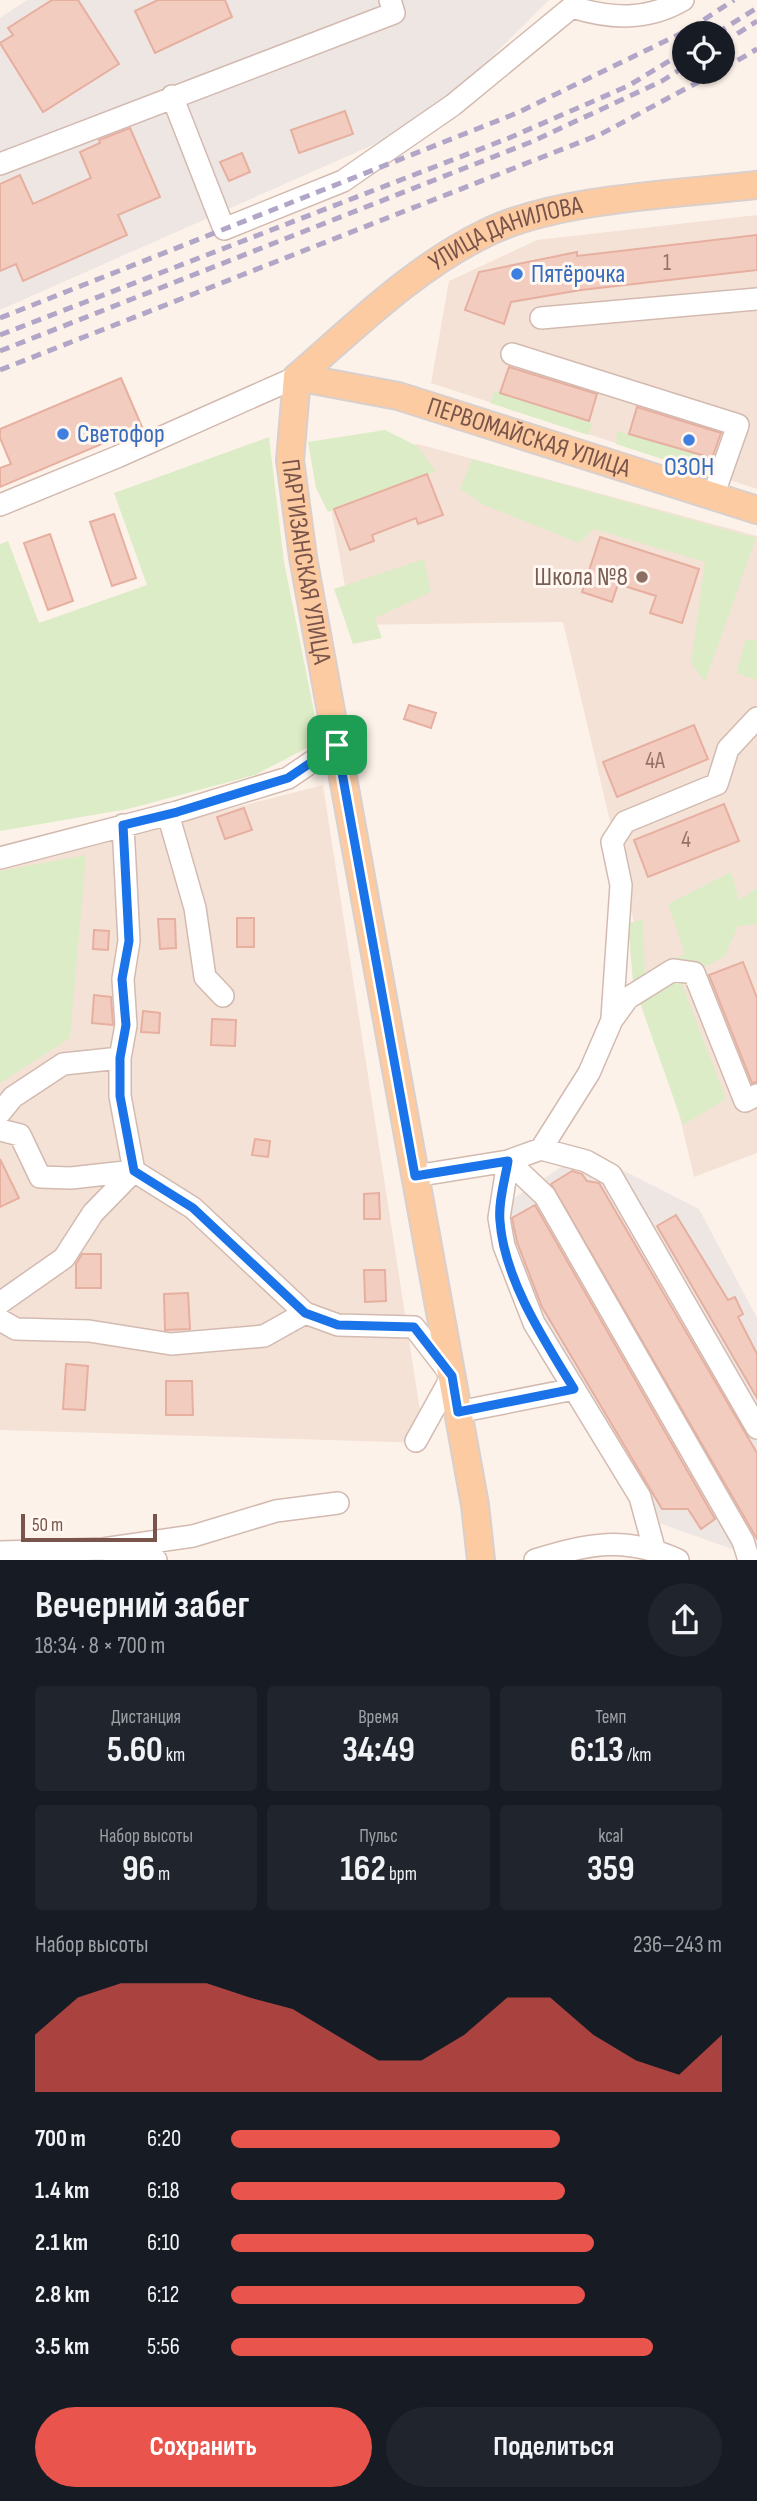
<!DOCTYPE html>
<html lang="ru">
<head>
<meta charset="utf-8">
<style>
	:root { --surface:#171b24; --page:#20242c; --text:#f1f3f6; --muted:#9ea1a6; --accent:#e9544c }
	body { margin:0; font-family:"Sofia Sans Condensed",sans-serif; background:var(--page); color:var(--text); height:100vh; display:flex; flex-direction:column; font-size:26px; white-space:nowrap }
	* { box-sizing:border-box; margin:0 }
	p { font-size:23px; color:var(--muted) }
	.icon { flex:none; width:38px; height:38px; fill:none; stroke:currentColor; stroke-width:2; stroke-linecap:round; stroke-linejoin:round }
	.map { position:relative; height:1560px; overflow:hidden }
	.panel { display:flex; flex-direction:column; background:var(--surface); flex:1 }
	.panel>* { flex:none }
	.controls { position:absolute; left:672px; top:21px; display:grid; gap:14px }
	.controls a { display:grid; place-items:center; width:63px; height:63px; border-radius:50%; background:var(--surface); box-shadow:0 2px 5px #0004; font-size:35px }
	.scale { position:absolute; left:21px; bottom:18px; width:136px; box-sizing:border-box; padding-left:7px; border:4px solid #79544b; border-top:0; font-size:19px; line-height:24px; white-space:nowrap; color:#79544b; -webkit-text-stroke:5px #fff7f0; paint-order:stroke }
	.pin { position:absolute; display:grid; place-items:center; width:60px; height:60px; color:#fff; margin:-30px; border-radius:14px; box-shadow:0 4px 10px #0006 }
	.round { display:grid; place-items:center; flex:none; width:74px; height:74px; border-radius:37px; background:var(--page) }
	.headline { display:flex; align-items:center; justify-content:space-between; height:119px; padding:0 35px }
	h1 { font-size:38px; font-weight:700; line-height:52px }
	.metrics { display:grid; grid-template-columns:repeat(3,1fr); gap:10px; height:119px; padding:7px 35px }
	.metrics div { display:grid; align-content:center; border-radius:7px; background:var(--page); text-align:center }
	.metrics b { font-size:35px; font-weight:700 }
	.metrics small { font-size:19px; font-weight:400 }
	.metrics p { font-size:19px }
	.chart { height:196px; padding:14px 35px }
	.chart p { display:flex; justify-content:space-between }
	.chart svg { width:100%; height:126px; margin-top:7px; fill:var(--accent); opacity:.7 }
	.action { display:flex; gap:14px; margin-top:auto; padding:14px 35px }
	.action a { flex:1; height:80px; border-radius:42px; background:var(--accent); color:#fff; font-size:28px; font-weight:700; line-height:80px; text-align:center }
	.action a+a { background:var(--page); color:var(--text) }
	ul { padding:0 35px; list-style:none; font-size:23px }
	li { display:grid; grid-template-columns:112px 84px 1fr; align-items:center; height:52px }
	li i { height:18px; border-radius:9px; background:var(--accent) }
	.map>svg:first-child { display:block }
	.residential { fill:#f5e2d7 }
	.industrial { fill:#eee6e2 }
	.green { fill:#dcecc6 }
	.building { fill:#f3ccc0; stroke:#e6af9f; stroke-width:2 }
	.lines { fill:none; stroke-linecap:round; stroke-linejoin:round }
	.minor-casing { stroke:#d3bab0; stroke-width:24 }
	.major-casing { stroke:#d9cfcd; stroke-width:30 }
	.minor { stroke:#fff; stroke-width:21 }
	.major { stroke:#fccba1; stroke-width:26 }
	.rail { stroke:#b2a6c8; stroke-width:5; stroke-dasharray:10 7; stroke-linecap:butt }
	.route-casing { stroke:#fff; stroke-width:14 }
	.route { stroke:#1a73e8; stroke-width:9 }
	.shop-dot { fill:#3f7fe0; stroke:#fff7f0; stroke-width:2.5 }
	.education-dot { fill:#8d6e63; stroke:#fff7f0; stroke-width:2.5 }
	.labels { text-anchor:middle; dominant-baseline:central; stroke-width:6; stroke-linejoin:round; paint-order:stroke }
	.number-label { font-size:23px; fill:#987268 }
	.street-label { font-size:26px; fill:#79544b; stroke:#fff7f0 }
	.shop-label { font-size:26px; fill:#366cbe; stroke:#fff7f0; text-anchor:start }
	.education-label { font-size:26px; fill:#785e54; stroke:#fff7f0; text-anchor:end }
</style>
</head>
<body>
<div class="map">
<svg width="757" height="1560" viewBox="0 0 757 1560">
	<rect width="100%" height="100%" fill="#fdf2e9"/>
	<!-- residential -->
	<path class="residential" d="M757 215V489L431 383 449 281 537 240Z
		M418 444 757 536V1153L694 1177 563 622 352 625 322 458Z
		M323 785 425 1443 0 1430V868Z"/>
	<!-- industrial -->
	<path class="industrial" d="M27 0H549L427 121 0 310V18Z
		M585 1151 699 1209 757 1318V1558L645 1518 530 1340 490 1214Z"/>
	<!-- green -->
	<path class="green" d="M495 391 593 423 588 435 490 403Z
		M385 430 417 446 436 471 328 512 316 488 308 442Z
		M617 431 723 462 714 476 616 444Z
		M269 437 284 562 320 741 255 775 128 809 0 831V544L8 541 39 623 147 585 114 493Z
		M472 459 756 538 705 682 691 663 705 562 594 529 579 543 484 505 460 489Z
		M424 559 431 592 375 618 382 638 353 644 334 589Z
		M746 639 757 641V680L736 673Z
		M86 855 70 1038 0 1083V871Z
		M731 872 739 900 757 888V924L738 926 725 956 680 979 726 1099 683 1125 633 983 628 923 643 920 645 974 685 954 668 904Z"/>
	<!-- building -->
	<path class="building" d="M52 0H78L119 64 43 112 0 43 13 35 8 28Z
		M158 0H225L232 17 155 53 135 11Z
		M345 111 353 134 299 153 291 130Z
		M130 128 160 197 118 215 127 235 23 281 16 264 0 271V184L20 175 33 204 91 178 80 152 100 143 99 140Z
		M242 153 250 172 229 181 220 162Z
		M757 235V270L581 290 511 302 504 324 465 310 479 272 577 252V256Z
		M509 367 597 394 589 421 500 393Z
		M121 378 142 427 0 487V468L11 464 0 438V429Z
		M637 407 721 433 712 458 629 434Z
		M427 474 443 515 418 524 416 518 372 535 374 541 350 550 334 509Z
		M114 514 136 578 112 586 90 522Z
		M50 534 73 601 48 610 24 543Z
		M600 537 699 569 682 623 650 613 656 596 618 584 612 602 582 592Z
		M409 705 436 713 431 728 404 719Z
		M694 725 708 759 617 797 603 762Z
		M724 804 739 841 648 877 634 840Z
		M244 808 252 830 225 839 217 817Z
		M237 918H254V947H237Z
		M158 919H175L176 948 160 949Z
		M94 930 109 931 108 950 93 949Z
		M743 962 757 998V1082L752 1083 709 975Z
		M94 995 111 997 113 1025 92 1023Z
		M143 1011 160 1013 159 1033 141 1032Z
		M212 1019 236 1020 235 1046 211 1045Z
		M255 1139 270 1141 268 1157 252 1155Z
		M0 1159 19 1198 0 1207Z
		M572 1171 582 1174 587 1181 599 1183 757 1453V1539L551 1184Z
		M379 1193 380 1219H364V1194Z
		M535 1205 715 1519 701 1529 688 1509H662L542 1307 517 1242 512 1218Z
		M676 1215 728 1300 735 1297 743 1314 738 1317 757 1354V1398L657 1226Z
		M82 1254H101V1288H76V1264Z
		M364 1270H385L386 1301 365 1302Z
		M188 1293 190 1329 165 1330 164 1294Z
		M66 1364 88 1366 85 1410 63 1409Z
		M166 1381H192L193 1415H166Z"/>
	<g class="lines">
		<defs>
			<path id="minor" d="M172 96 224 229 343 181 453 105 572 7C611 19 647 21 683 0
				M0 164 394 13 390 0
				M541 318 757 299
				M512 354 738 425 713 496
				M0 505 117 457 297 377
				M168 814 195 908 205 977 223 996
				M0 858 177 812 288 778 337 745
				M612 1018 621 885 612 842 625 822 717 784 728 749 757 718
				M0 1113 13 1097 63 1064 120 1058 126 1025 123 979 129 941 123 825
				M0 1130 20 1135 40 1177 71 1178 134 1171 193 1208 305 1313 338 1325 414 1327 452 1376 416 1441
				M541 1149 586 1161 611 1175 757 1428
				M508 1161 545 1196 743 1541 749 1560
				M508 1161 499 1218 504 1246 534 1323 640 1497 654 1548
				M415 1176 508 1161 541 1149 589 1073 612 1020 628 998 673 970 694 973 745 1101 757 1095
				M0 1303 64 1258 93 1213 134 1171 120 1096V1058
				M0 1320 16 1329 89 1331 171 1344 264 1336 305 1313
				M458 1412 574 1389
				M103 1549 193 1536 276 1511 338 1503
				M0 1552 103 1549 156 1560
				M535 1560C589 1544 624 1535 678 1560"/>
			<g id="major">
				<path id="s1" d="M297 377 290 460 303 557 475 1505 481 1560"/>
				<path id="s2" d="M297 377C357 325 414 268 486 233 557 198 678 194 757 185"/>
				<path id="s3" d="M297 377 398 396 757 510"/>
			</g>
		</defs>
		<!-- minor casing -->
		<use href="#minor" class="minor-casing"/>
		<!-- major casing -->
		<use href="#major" class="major-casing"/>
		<!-- minor -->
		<use href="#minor" class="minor"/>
		<!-- major -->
		<use href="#major" class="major"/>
		<!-- rail -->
		<path class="rail" d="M717 33 757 8
			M723 43 757 21
			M723 69 757 49
			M0 318 517 113 688 30 734 0
			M0 335 509 138 628 86 684 52
			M0 351 531 142 662 81 684 67
			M0 370 601 134 717 72"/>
	</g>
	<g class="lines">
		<defs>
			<path id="route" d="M337 745 415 1176 508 1161C505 1180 498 1202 500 1221 504 1279 544 1340 574 1389L458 1412 452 1376 414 1327 338 1325 305 1313 193 1208 134 1171 120 1096V1058L126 1025 122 979 129 941 123 825 177 812 288 778Z"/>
		</defs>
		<!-- route casing -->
		<use href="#route" class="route-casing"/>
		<!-- route -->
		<use href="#route" class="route"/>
	</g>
	<!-- markers -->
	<g class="shop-dot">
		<circle cx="517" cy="274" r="7"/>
		<circle cx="63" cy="434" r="7"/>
		<circle cx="689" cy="440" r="7"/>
	</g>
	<circle class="education-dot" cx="642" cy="577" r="7"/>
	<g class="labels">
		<!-- number labels -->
		<g class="number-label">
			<text x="667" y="263">1</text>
			<text x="655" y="761">4А</text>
			<text x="686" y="840">4</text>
		</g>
		<!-- street labels -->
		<g class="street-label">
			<text stroke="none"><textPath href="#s2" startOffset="257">УЛИЦА ДАНИЛОВА</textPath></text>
			<text stroke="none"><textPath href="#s3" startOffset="240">ПЕРВОМАЙСКАЯ УЛИЦА</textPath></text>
			<text stroke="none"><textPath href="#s1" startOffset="186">ПАРТИЗАНСКАЯ УЛИЦА</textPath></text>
		</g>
		<!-- shop labels -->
		<g class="shop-label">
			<text x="531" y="274">Пятёрочка</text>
			<text x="77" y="434">Светофор</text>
			<text x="689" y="467" text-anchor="middle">ОЗОН</text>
		</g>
		<!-- education labels -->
		<g class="education-label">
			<text x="628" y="577">Школа №8</text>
		</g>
	</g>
</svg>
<div class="controls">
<a><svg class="icon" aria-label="locate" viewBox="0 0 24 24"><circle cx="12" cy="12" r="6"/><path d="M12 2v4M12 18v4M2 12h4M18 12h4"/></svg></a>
</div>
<div class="scale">50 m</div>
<div class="pin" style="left:337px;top:745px;background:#1e9e55"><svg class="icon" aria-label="arrive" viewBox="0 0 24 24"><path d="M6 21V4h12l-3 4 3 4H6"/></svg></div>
</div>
<section class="panel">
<div class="headline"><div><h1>Вечерний забег</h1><p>18:34 · 8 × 700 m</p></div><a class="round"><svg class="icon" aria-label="share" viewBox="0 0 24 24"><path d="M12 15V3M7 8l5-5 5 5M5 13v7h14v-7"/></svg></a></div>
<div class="metrics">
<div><p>Дистанция</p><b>5.60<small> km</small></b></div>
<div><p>Время</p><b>34:49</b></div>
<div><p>Темп</p><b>6:13<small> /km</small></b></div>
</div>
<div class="metrics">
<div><p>Набор высоты</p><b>96<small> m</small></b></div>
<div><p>Пульс</p><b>162<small> bpm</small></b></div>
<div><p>kcal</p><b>359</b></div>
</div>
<div class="chart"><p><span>Набор высоты</span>236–243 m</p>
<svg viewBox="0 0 160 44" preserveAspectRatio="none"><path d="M0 44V24L10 11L20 6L30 6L40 6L50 11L60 15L70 24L80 33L90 33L100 24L110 11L120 11L130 24L140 33L150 38L160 24V44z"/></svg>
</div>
<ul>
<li><b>700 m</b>6:20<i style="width:67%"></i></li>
<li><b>1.4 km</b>6:18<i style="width:68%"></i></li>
<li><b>2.1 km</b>6:10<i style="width:74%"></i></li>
<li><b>2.8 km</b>6:12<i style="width:72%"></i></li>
<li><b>3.5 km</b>5:56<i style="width:86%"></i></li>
</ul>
<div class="action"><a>Сохранить</a><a>Поделиться</a></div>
</section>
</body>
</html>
